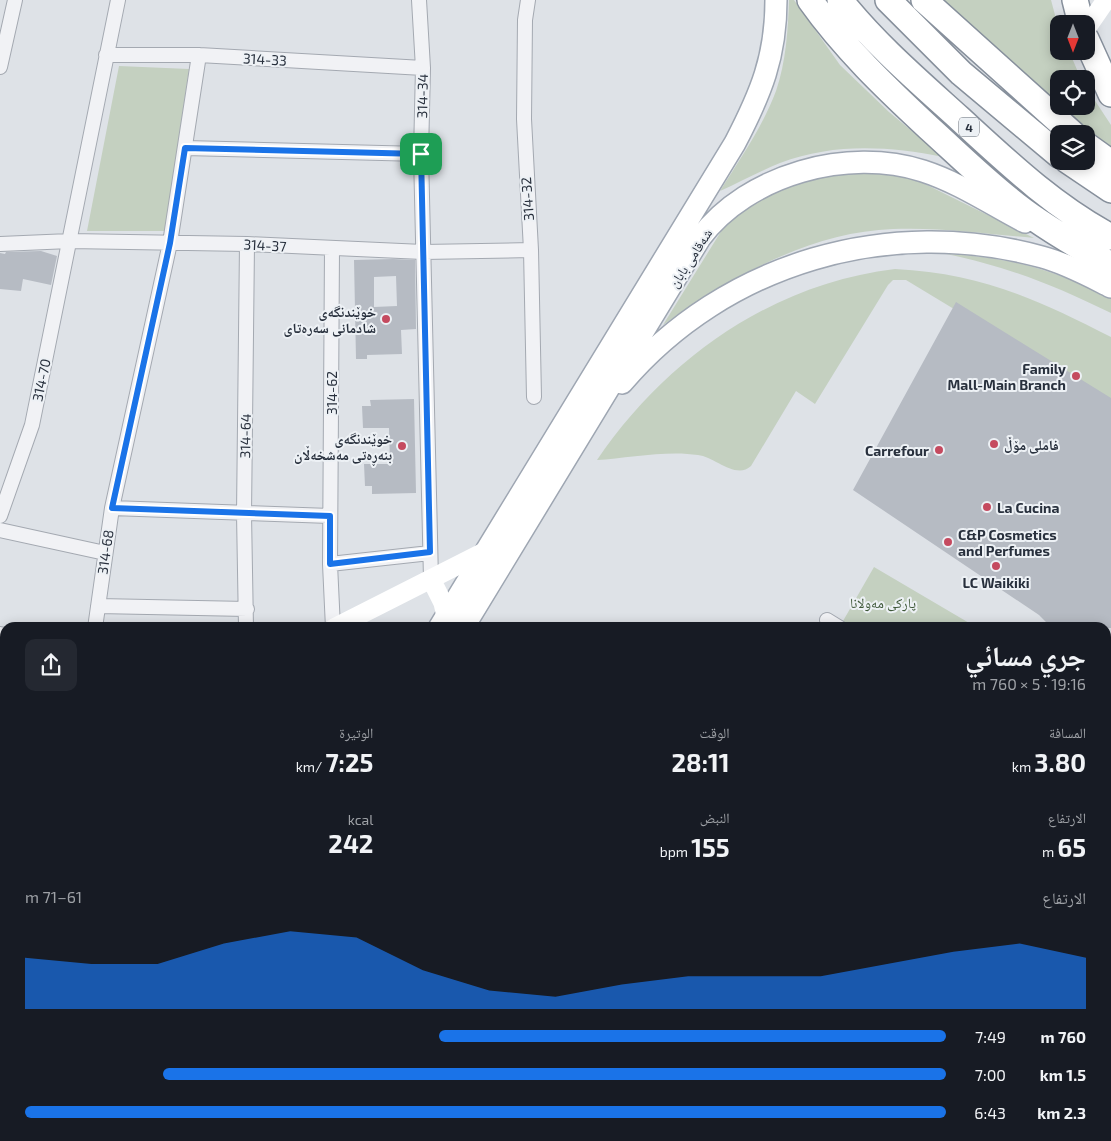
<!DOCTYPE html>
<html lang="ar">
<head>
<meta charset="utf-8">
<style>
	:root { --surface:#171b24; --page:#242831; --text:#f1f3f6; --muted:#9ea1a6; --accent:#1a73e8 }
	body { margin:0; font-family:"Exo 2","Noto Naskh Arabic",sans-serif; background:var(--page); color:var(--text); direction:rtl; height:100vh; display:flex; flex-direction:column; font-size:19px; white-space:nowrap }
	* { box-sizing:border-box; margin:0 }
	p { font-size:16px; color:var(--muted) }
	.icon { flex:none; width:28px; height:28px; fill:none; stroke:currentColor; stroke-width:2; stroke-linecap:round; stroke-linejoin:round }
	.map { position:relative; flex:1; overflow:hidden; direction:ltr }
	.drawer { position:absolute; left:0px; top:622px; width:1111px; height:519px; display:flex; flex-direction:column; background:var(--surface); border-radius:15px 15px 0 0; box-shadow:0 2px 12px #0003; direction:rtl }
	.drawer>* { flex:none }
	.needle { width:32px; rotate:180deg }
	.controls { position:absolute; left:1050px; top:15px; display:grid; gap:10px }
	.controls a { display:grid; place-items:center; width:45px; height:45px; border-radius:10px; background:var(--surface); box-shadow:0 2px 12px #0003; font-size:25px }
	.pin { position:absolute; display:grid; place-items:center; width:42px; height:42px; color:#fff; margin:-21px; border-radius:10px; box-shadow:0 2px 8px #0006 }
	.round { display:grid; place-items:center; flex:none; width:52px; height:52px; border-radius:10px; background:var(--page) }
	.overview { display:flex; align-items:center; justify-content:space-between; height:85px; padding:0 25px }
	h1 { font-size:28px; font-weight:700; line-height:38px }
	.stats { display:grid; grid-template-columns:repeat(3,1fr); gap:8px; height:85px; padding:5px 25px }
	.stats div { display:grid; align-content:center }
	.stats b { font-size:25px; font-weight:700 }
	.stats small { font-size:14px; font-weight:400 }
	.stats p { font-size:14px }
	.chart { height:140px; padding:10px 25px }
	.chart p { display:flex; justify-content:space-between }
	.chart svg { width:100%; height:90px; margin-top:5px; fill:var(--accent); opacity:.7 }
	ul { padding:0 25px; list-style:none; font-size:16px }
	li { display:grid; grid-template-columns:80px 60px 1fr; align-items:center; height:38px }
	li i { height:12px; border-radius:6px; background:var(--accent) }
	.map>svg:first-child { display:block }
	.green { fill:#c4d0c0 }
	.building { fill:#b6bbc3; fill-rule:evenodd }
	.lines { fill:none; stroke-linecap:round; stroke-linejoin:round }
	.street-casing { stroke:#a4a9b1; stroke-width:16 }
	.primary-casing { stroke:#9ea6b2; stroke-width:24 }
	.highway-casing { stroke:#87909c; stroke-width:28 }
	.street { stroke:#f1f2f5; stroke-width:14 }
	.secondary { stroke:#fff; stroke-width:19 }
	.primary { stroke:#fff; stroke-width:21 }
	.highway { stroke:#fff; stroke-width:25 }
	.route-casing { stroke:#fff; stroke-width:10 }
	.route { stroke:#1a73e8; stroke-width:6 }
	.poi-dot { fill:#c54a5f; stroke:#edf1f5; stroke-width:2 }
	.labels { text-anchor:middle; dominant-baseline:central; stroke-width:4; stroke-linejoin:round; paint-order:stroke }
	.shield { fill:#edf1f5; stroke:#636a74; stroke-width:1 }
	.shield-label { font-size:12px; font-weight:bold; fill:#28303d }
	.street-label { font-size:14px; fill:#28303d; stroke:#edf1f5 }
	.poi-label { font-size:14px; font-weight:bold; fill:#28303d; stroke:#edf1f5; text-anchor:end }
	.park-label { font-size:14px; fill:#3d5737; stroke:#edf1f5 }
</style>
</head>
<body>
<div class="map">
<svg width="1111" height="1141" viewBox="0 0 1111 1141">
	<rect width="100%" height="100%" fill="#dee2e7"/>
	<!-- green -->
	<path class="green" d="M789 0H794L840 65 889 112 943 157C887 146 834 143 780 163 760 171 740 182 720 191 740 159 763 126 776 91 786 62 788 30 789 0Z
		M937 0H1051L1059 30V51H1069L1081 79H1059V106H1086V87L1111 125V148L1084 130Z
		M119 66 189 69 165 231H87Z
		M869 172 903 176 923 183 1034 238C987 234 940 227 893 229 809 232 730 278 663 325L725 225C760 186 819 174 869 172Z
		M946 254C1010 257 1053 270 1111 297V313C1053 285 1009 267 946 254Z
		M895 269C980 273 1037 299 1111 337V404L906 280H893L888 285 815 404 796 391 751 466C736 480 715 457 698 455 668 450 627 458 597 460 666 359 771 284 895 269Z
		M874 567 976 627 839 628Z
		M1106 721 1111 724V1141H803L801 1136H1106Z
		M201 1136H310L306 1141H198Z"/>
	<!-- building -->
	<path class="building" d="M41 251 57 256 51 285 23 279 21 291 0 289V253L5 254 6 252Z
		M393 259 415 260 416 329 401 330 402 354 367 355V359H356L354 260ZM396 276 397 306 374 307V277Z
		M956 302 1111 398V628H1052L1039 615 853 490Z
		M414 399 416 493 372 494V486H365L364 464H390L389 428H363L362 406H371L370 400Z"/>
	<g class="lines">
		<defs>
			<path id="street" d="M419 0 423 68 421 154 431 579
				M528 0 525 20 524 119 531 250 534 397
				M106 55H199L423 68
				M0 67 15 0
				M185 148 421 154
				M0 244 70 241 247 244 423 252 531 250
				M332 249 330 564 333 628
				M112 508 330 516
				M0 516 32 425 118 0
				M0 530 105 553
				M330 564 430 553
				M98 606 247 609
				M827 620 840 628
				M95 628 112 508 170 243 199 55
				M246 628 244 514 247 244
				M0 634 5 635
				M0 702H5
				M1106 750 1111 752
				M1106 791 1111 783
				M0 834 5 844
				M0 1068 5 1073 0 1105
				M1106 1122 1111 1120
				M975 1136 995 1141H1013
				M328 1141 336 1136
				M476 1141 480 1136
				M1039 1141 1063 1136"/>
			<path id="primary" d="M622 383C725 262 890 215 1042 257 1065 263 1089 276 1111 287
				M439 628 735 143C761 93 776 57 776 0
				M463 628 700 238C748 174 848 147 923 171 960 183 992 205 1025 222
				M118 1141 121 1136
				M135 1141 138 1136"/>
			<path id="highway" d="M810 0C844 48 886 88 929 128 960 156 990 186 1024 211 1051 231 1081 248 1111 265
				M840 0C875 44 917 80 959 118 1007 162 1053 206 1111 237
				M888 0 961 73 1059 155
				M924 0 1073 134
				M1075 0 1081 24
				M1086 39 1111 94
				M1086 145 1111 163
				M1068 161 1111 190"/>
		</defs>
		<!-- street casing -->
		<use href="#street" class="street-casing"/>
		<!-- primary casing -->
		<use href="#primary" class="primary-casing"/>
		<!-- highway casing -->
		<use href="#highway" class="highway-casing"/>
		<!-- street -->
		<use href="#street" class="street"/>
		<!-- secondary -->
		<path class="secondary" d="M1086 29 1106 0
			M431 579 443 603 446 616
			M334 628 484 552
			M0 788 5 785
			M618 1136 630 1141
			M673 1136 685 1141
			M553 1141 554 1136"/>
		<!-- primary -->
		<use href="#primary" class="primary"/>
		<!-- highway -->
		<use href="#highway" class="highway"/>
	</g>
	<g class="lines">
		<defs>
			<path id="route" d="M185 148 421 154 430 552 330 564V516L112 508 170 243Z"/>
		</defs>
		<!-- route casing -->
		<use href="#route" class="route-casing"/>
		<!-- route -->
		<use href="#route" class="route"/>
	</g>
	<!-- markers -->
	<g class="poi-dot">
		<circle cx="386" cy="319" r="5"/>
		<circle cx="1076" cy="376" r="5"/>
		<circle cx="994" cy="444" r="5"/>
		<circle cx="402" cy="446" r="5"/>
		<circle cx="939" cy="450" r="5"/>
		<circle cx="987" cy="507" r="5"/>
		<circle cx="948" cy="542" r="5"/>
		<circle cx="996" cy="566" r="5"/>
	</g>
	<g class="labels">
		<!-- shield labels -->
		<rect class="shield" x="959" y="117.5" width="20" height="19" rx="4"/>
		<g class="shield-label">
			<text x="969" y="127">4</text>
		</g>
		<!-- street labels -->
		<g class="street-label">
			<text transform="translate(265 59) rotate(3)">314-33</text>
			<text transform="translate(422 96) rotate(-89)">314-34</text>
			<text transform="translate(527 199) rotate(-94)">314-32</text>
			<text transform="translate(265 245) rotate(3)">314-37</text>
			<text transform="translate(690 258) rotate(-57)">شەقامی بابان</text>
			<text transform="translate(41 380) rotate(-78)">314-70</text>
			<text transform="translate(331 393) rotate(-90)">314-62</text>
			<text transform="translate(245 436) rotate(-89)">314-64</text>
			<text transform="translate(105 552) rotate(-82)">314-68</text>
		</g>
		<!-- poi labels -->
		<g class="poi-label">
			<text x="376" y="311">خوێندنگەی<tspan x="376" dy="16">شادمانی سەرەتای</tspan></text>
			<text x="1066" y="368">Family<tspan x="1066" dy="16">Mall-Main Branch</tspan></text>
			<text x="392" y="438">خوێندنگەی<tspan x="392" dy="16">بنەڕەتی مەشخەڵان</tspan></text>
			<text x="1004" y="444" text-anchor="start">فاملی مۆڵ</text>
			<text x="929" y="450">Carrefour</text>
			<text x="997" y="507" text-anchor="start">La Cucina</text>
			<text x="958" y="534" text-anchor="start">C&amp;P Cosmetics<tspan x="958" dy="16">and Perfumes</tspan></text>
			<text x="996" y="582" text-anchor="middle">LC Waikiki</text>
		</g>
		<!-- park labels -->
		<g class="park-label">
			<text x="883" y="602">پارکی مەولانا</text>
		</g>
	</g>
</svg>
<div class="controls">
<a><svg class="needle" viewBox="-14 -14 28 28"><path d="M0-13l5 13h-10z" fill="#e53935"/><path d="M0 13l5-13h-10z" fill="#9ea1a6"/></svg></a>
<a><svg class="icon" aria-label="locate" viewBox="0 0 24 24"><circle cx="12" cy="12" r="6"/><path d="M12 2v4M12 18v4M2 12h4M18 12h4"/></svg></a>
<a><svg class="icon" aria-label="layers" viewBox="0 0 24 24"><path d="M12 4l9 5-9 5-9-5zM3 14l9 5 9-5"/></svg></a>
</div>
<div class="pin" style="left:421px;top:154px;background:#1e9e55"><svg class="icon" aria-label="arrive" viewBox="0 0 24 24"><path d="M6 21V4h12l-3 4 3 4H6"/></svg></div>
<section class="drawer">
<div class="overview"><div><h1>جري مسائي</h1><p>19:16 · 5 × 760 m</p></div><a class="round"><svg class="icon" aria-label="share" viewBox="0 0 24 24"><path d="M12 15V3M7 8l5-5 5 5M5 13v7h14v-7"/></svg></a></div>
<div class="stats">
<div><p>المسافة</p><b>3.80<small> km</small></b></div>
<div><p>الوقت</p><b>28:11</b></div>
<div><p>الوتيرة</p><b>7:25<small> /km</small></b></div>
</div>
<div class="stats">
<div><p>الارتفاع</p><b>65<small> m</small></b></div>
<div><p>النبض</p><b>155<small> bpm</small></b></div>
<div><p>kcal</p><b>242</b></div>
</div>
<div class="chart"><p><span>الارتفاع</span>61–71 m</p>
<svg viewBox="0 0 160 44" preserveAspectRatio="none"><path d="M0 44V19L10 22L20 22L30 12L40 6L50 9L60 25L70 35L80 38L90 32L100 28L110 28L120 28L130 22L140 16L150 12L160 19V44z"/></svg>
</div>
<ul>
<li><b>760 m</b>7:49<i style="width:55%"></i></li>
<li><b>1.5 km</b>7:00<i style="width:85%"></i></li>
<li><b>2.3 km</b>6:43<i style="width:100%"></i></li>
</ul>
</section>
</div>
</body>
</html>
